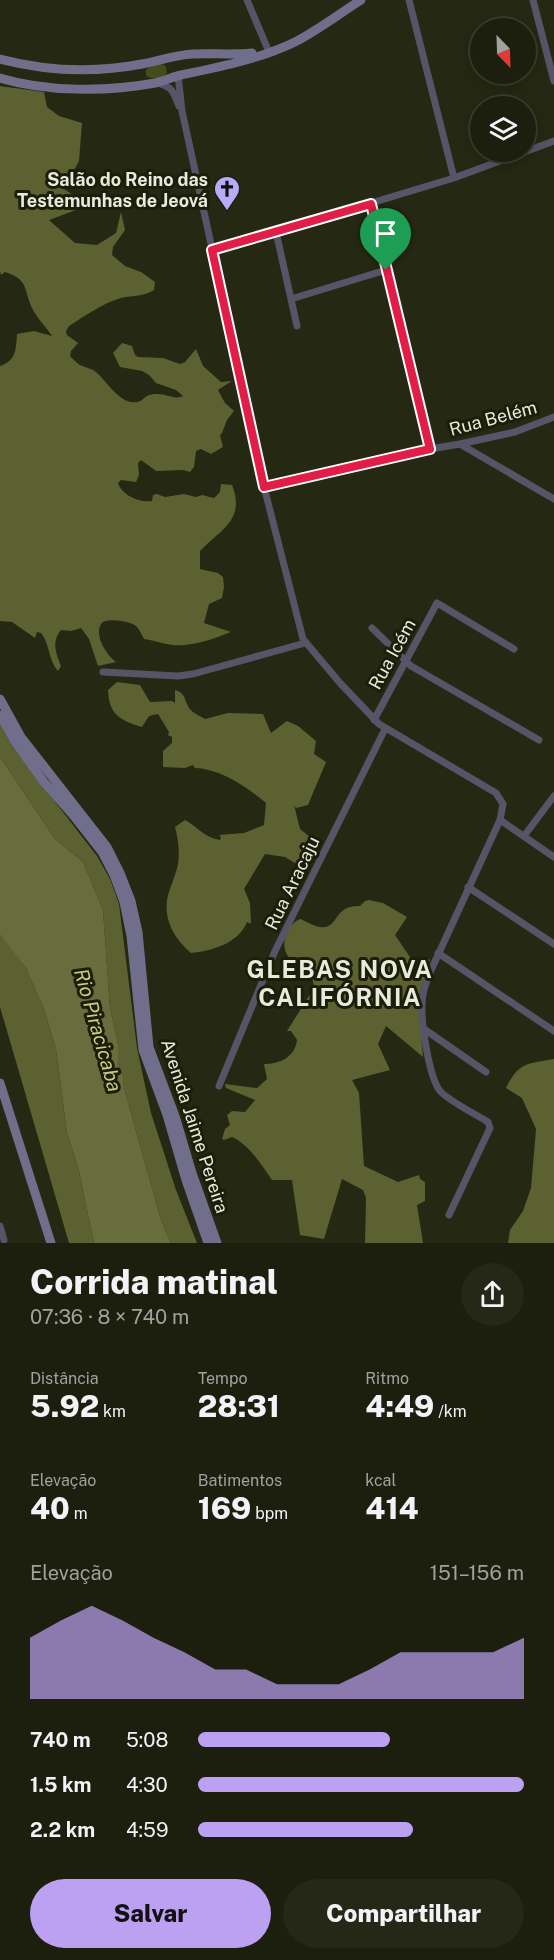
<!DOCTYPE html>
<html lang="pt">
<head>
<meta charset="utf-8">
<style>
	:root { --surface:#1c1e0e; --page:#252717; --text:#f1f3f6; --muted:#a0a29e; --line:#3a3c2e; --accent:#bca0f2 }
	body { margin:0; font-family:"Public Sans",sans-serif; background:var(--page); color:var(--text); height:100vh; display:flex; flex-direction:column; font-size:22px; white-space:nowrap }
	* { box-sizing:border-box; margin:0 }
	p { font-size:20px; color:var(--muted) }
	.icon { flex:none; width:33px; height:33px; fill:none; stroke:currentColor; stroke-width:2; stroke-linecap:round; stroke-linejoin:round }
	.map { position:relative; height:1243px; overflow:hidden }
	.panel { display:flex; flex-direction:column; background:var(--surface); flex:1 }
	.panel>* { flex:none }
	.needle { width:39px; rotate:157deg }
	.buttons { position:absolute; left:470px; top:18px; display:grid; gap:12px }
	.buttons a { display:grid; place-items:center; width:66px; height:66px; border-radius:50%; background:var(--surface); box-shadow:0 3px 15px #0003,0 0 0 2px var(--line); font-size:30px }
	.pin { position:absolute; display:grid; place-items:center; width:51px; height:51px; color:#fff; margin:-62px -26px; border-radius:50% 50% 50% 0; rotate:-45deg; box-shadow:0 0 6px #0007 }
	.pin .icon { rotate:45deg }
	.round { display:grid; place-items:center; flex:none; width:63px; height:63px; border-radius:32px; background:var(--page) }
	.head { display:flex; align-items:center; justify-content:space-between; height:102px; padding:0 30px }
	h1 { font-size:33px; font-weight:800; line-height:45px }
	.stats { display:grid; grid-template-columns:repeat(3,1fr); gap:9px; height:102px; padding:6px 30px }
	.stats div { display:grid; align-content:center }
	.stats b { font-size:30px; font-weight:800 }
	.stats small { font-size:16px; font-weight:400 }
	.stats p { font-size:16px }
	.chart { height:168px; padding:12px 30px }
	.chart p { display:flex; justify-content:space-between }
	.chart svg { width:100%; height:108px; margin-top:6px; fill:var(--accent); opacity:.7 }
	.primary-button { display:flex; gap:12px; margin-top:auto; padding:12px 30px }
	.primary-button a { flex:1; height:69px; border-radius:36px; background:var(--accent); color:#111; font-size:24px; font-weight:800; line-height:69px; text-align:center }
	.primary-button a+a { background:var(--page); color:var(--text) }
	ul { padding:0 30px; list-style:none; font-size:20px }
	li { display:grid; grid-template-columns:96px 72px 1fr; align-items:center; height:45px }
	li i { height:15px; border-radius:8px; background:var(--accent) }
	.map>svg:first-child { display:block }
	.green { fill:#464b1c }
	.forest { fill:#5b6131 }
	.water { fill:#676d3d }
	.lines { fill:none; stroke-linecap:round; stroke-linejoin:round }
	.street { stroke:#565467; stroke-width:7 }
	.secondary { stroke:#716e8c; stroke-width:9 }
	.route-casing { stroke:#fff; stroke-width:12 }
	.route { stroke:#e11d48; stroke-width:8 }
	.labels { text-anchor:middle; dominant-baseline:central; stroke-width:6; stroke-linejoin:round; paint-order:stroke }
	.poi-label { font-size:18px; font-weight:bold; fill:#e8eadd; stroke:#1c1e09; text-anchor:end }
	.street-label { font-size:18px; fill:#e8eadd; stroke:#1c1e09 }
	.water-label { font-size:20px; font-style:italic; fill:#c5cf82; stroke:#1c1e09 }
	.district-label { font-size:24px; font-weight:bold; letter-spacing:1.5px; fill:#e8eadd; stroke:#1c1e09 }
</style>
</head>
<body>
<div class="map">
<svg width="554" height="1243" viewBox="0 0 554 1243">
	<rect width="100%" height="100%" fill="#252812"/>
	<!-- green -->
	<path class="green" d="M159 63 166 66 167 73C162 79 153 80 146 76V69Z"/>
	<!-- forest -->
	<path class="forest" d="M0 86 44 92 47 107 59 116 82 123 79 161 64 189C81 202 88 196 108 198L49 220 75 243 97 245 116 233 121 212 125 230 113 247 112 255 125 266 141 272 155 282 154 290C143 297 134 295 121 298 103 303 85 316 69 326L66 331 67 335 78 343 71 351 70 356C73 359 77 363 80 365 84 367 89 368 93 370 106 378 118 405 137 402 145 401 143 394 157 394 167 394 174 400 183 396L176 390 156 383 149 375 142 371 120 367 113 353 122 343 132 346 135 355 138 357 163 358 180 364 185 362 196 349 203 366 221 382 232 381 218 390 225 403 234 411 227 420 222 433 220 435 223 447 211 454 201 449 196 451 194 467 190 472 183 470 156 471 141 460 138 463 139 475 136 482 121 480 118 483C122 495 139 503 152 501L153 495 157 494 165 497 184 494 196 497 202 495 214 498 220 492 221 484 232 485C246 520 220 530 200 551V569L218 573 223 577 224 587 222 598 209 604 204 623 231 632C213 639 192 647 172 645 163 644 153 640 144 639 142 636 140 630 137 627 132 621 105 617 101 624 94 637 107 655 116 662L98 666 89 639 81 628 71 631 61 630C51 642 56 653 61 666L58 671C48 660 50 644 41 633L37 632 35 638 12 622 0 621V366C16 361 16 349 17 334L34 331 52 336C46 327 37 318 32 308 23 288 29 280 5 272L1 275 0 271Z
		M117 682 140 685 150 702 172 701 175 703V690C187 693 184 703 191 710 194 714 201 716 205 719L228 713 263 714 271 733 287 721 298 726 316 741 314 754 326 762 308 805 296 808 294 805 300 829 310 837 313 849 298 865 285 857 265 854 244 889 250 903 251 924 247 922C239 943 212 951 191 953 176 940 164 922 167 900 169 889 176 875 178 864 180 851 178 839 175 827L185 820C198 827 205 838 220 840L221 837 219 835 244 833 264 825 266 803C247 787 221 769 195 768L193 765 185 768 163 767V751L172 743V737L168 735 169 732 158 714 149 716 142 727C119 720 109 714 108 690Z
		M0 724 12 746 97 856 110 879 119 904 137 1048 151 1113 176 1190 197 1243H171L161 1220 124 1088 123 1076 118 1063V1044L110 1008 103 910 83 862 55 839 0 757Z
		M369 900 383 903 407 917 395 935 412 960 421 962 430 959 418 999 423 1057 386 1026 378 1044 390 1070 352 1080 359 1093 364 1166 398 1182 419 1175 420 1179 425 1182V1201L417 1205 423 1243H365L366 1198 363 1190 342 1179 324 1239 300 1235 292 1180H272C261 1165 250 1145 232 1137L224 1140 222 1139 225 1129 230 1125 227 1115 232 1111 245 1112 255 1100 226 1088 225 1084 257 1088 267 1079 264 1064C280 1064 295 1057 297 1040L291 1031H287L314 988C312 965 298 969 288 956 279 945 288 922 301 919 344 944 326 904 360 906L365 901Z
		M0 932 26 968 44 1009 56 1049 67 1133 78 1167 94 1243H69L0 1007Z
		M554 1059V1243H508L510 1230 523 1211 531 1188 536 1129 522 1098 506 1088C519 1062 527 1064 554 1059Z"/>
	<!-- water -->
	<path class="water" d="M0 757 55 839 83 862 103 910 110 1008 118 1044V1063L123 1076 124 1088 161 1220 171 1243H94L78 1167 67 1133 56 1049 44 1009 26 968 0 934Z"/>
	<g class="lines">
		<!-- street -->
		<path class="street" d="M247 0 269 52
			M409 0 454 178
			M533 0 554 81
			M178 75 182 111 264 487 303 639 340 683 379 724 496 793 503 804 500 820 432 968C427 980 422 992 422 1004 421 1023 429 1077 440 1091 449 1101 475 1114 488 1122L490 1128 449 1215
			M158 83C173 87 173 92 179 106
			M371 204 430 449
			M276 232 297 326
			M212 251 454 178 554 141
			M291 299 386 270
			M460 444 554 499
			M264 487 430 449 460 444 515 432 554 417
			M372 628 411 666 539 740
			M103 672 178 676 193 674 305 643
			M374 720 437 603 514 649
			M500 820 554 857
			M524 836 554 796
			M468 887 554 944
			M438 953 554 1031
			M424 1029 486 1072
			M219 1086 275 951 385 729
			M0 1226 4 1240"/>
		<!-- secondary -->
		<path class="secondary" d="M0 59C46 71 95 73 142 64 158 61 175 55 192 54 212 53 232 55 252 53
			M0 78C46 92 107 92 155 83 164 81 172 77 181 75 219 67 260 59 295 42 318 30 339 14 361 0
			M0 699 21 737 107 847 120 873 131 901 138 932 149 1047 175 1116 192 1173 217 1243
			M0 715 15 742 44 782 73 815 102 852 114 875 124 902 131 936 143 1050 167 1115 186 1180 208 1243
			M0 1083 51 1243"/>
	</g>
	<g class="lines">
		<defs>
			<path id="route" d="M371 204 430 449 264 487 212 250Z"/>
		</defs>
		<!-- route casing -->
		<use href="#route" class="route-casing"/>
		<!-- route -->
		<use href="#route" class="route"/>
	</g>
	<!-- icons -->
	<defs>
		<symbol id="church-pin" viewBox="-11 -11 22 30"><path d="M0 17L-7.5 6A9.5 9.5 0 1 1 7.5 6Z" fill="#b6acf8" stroke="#1c1e09"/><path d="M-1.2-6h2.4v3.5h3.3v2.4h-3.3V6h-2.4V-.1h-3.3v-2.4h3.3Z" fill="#111"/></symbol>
	</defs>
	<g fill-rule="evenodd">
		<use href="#church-pin" x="212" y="174" width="30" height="40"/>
	</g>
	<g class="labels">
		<!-- poi labels -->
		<g class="poi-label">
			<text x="208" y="179">Salão do Reino das<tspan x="208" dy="21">Testemunhas de Jeová</tspan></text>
		</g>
		<!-- street labels -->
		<g class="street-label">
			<text transform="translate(493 418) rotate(-15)">Rua Belém</text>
			<text transform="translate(392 654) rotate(-61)">Rua Icém</text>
			<text transform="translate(292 883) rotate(-64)">Rua Aracaju</text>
			<text transform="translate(195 1126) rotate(72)">Avenida Jaime Pereira</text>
		</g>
		<!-- water labels -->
		<g class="water-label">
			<text transform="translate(98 1030) rotate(74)">Rio Piracicaba</text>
		</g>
		<!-- district labels -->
		<g class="district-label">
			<text x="340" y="969">GLEBAS NOVA<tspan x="340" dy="28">CALIFÓRNIA</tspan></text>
		</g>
	</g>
</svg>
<div class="buttons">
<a><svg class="needle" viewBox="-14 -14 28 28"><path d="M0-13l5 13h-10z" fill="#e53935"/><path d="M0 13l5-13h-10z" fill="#a0a29e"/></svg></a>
<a><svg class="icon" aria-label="layers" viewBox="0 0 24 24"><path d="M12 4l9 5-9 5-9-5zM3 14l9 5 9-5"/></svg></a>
</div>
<div class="pin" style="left:386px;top:270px;background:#1e9e55"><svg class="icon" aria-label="arrive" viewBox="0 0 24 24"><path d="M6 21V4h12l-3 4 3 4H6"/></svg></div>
</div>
<section class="panel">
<div class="head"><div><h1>Corrida matinal</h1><p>07:36 · 8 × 740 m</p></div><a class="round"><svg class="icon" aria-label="share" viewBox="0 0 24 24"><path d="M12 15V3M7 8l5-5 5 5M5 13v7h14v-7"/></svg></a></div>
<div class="stats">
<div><p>Distância</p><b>5.92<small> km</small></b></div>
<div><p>Tempo</p><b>28:31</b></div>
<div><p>Ritmo</p><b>4:49<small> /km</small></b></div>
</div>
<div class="stats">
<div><p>Elevação</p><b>40<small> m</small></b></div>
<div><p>Batimentos</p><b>169<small> bpm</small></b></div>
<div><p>kcal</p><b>414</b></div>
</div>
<div class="chart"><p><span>Elevação</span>151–156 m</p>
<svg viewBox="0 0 160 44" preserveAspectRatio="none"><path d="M0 44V19L10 12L20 6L30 12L40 19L50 25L60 32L70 32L80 38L90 38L100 38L110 32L120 25L130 25L140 25L150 25L160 19V44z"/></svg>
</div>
<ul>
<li><b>740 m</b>5:08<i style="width:59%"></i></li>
<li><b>1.5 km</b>4:30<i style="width:100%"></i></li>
<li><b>2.2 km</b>4:59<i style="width:66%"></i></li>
</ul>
<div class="primary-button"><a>Salvar</a><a>Compartilhar</a></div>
</section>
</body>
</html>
